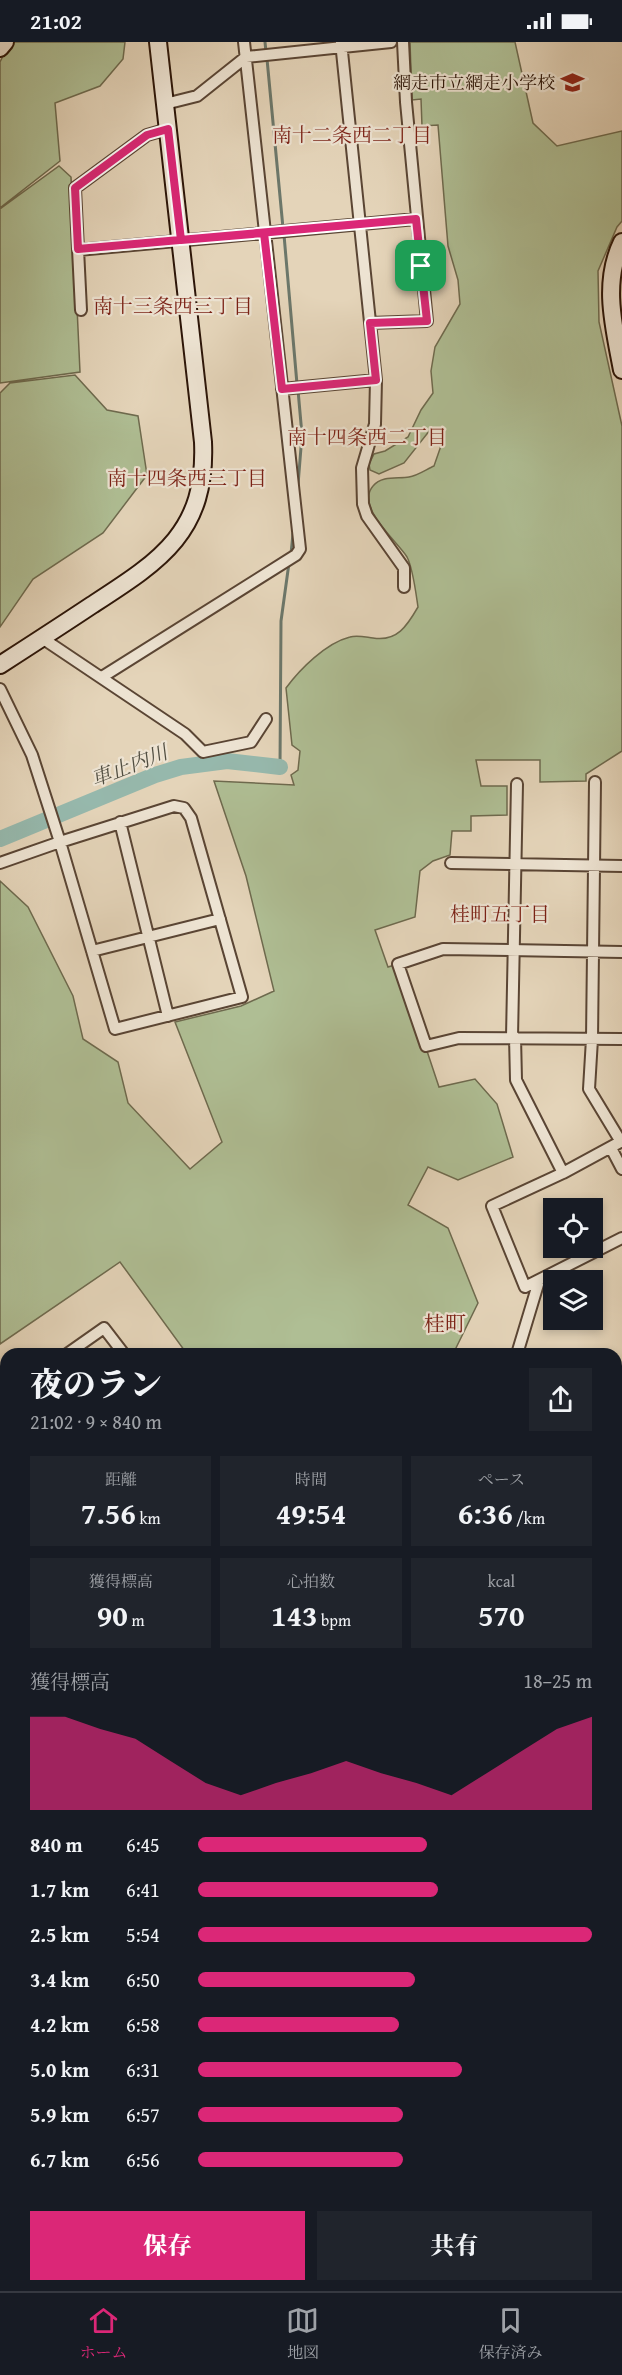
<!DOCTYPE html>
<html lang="ja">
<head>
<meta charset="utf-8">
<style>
	:root { --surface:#171b24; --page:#20242c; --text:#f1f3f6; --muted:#9ea1a6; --line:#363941; --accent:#db2777 }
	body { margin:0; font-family:"Gentium Book Plus","Noto Serif JP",serif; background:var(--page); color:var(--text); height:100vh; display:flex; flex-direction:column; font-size:22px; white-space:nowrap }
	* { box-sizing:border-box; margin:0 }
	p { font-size:20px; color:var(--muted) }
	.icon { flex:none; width:33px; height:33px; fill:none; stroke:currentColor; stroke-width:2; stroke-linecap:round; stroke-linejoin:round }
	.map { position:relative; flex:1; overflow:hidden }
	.details { position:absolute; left:0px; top:1306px; width:622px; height:944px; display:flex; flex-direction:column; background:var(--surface); border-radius:18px 18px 0 0; box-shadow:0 3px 9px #0003 }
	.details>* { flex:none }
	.controls { position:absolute; left:543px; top:1156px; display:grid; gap:12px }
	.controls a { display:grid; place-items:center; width:60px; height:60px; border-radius:0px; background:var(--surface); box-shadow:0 3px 9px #0003; font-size:30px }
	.pin { position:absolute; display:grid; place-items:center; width:51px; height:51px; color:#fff; margin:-26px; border-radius:12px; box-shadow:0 3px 9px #0006 }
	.round { display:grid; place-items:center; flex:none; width:63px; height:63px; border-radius:0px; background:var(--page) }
	.overview { display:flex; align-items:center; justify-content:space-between; height:102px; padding:0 30px }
	h1 { font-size:33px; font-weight:800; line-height:45px }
	.stats { display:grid; grid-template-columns:repeat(3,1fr); gap:9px; height:102px; padding:6px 30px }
	.stats div { display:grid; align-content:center; border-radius:0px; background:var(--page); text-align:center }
	.stats b { font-size:30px; font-weight:800 }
	.stats small { font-size:16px; font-weight:400 }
	.stats p { font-size:16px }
	.chart { height:168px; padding:12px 30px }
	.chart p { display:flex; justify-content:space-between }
	.chart svg { width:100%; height:108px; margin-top:6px; fill:var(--accent); opacity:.7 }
	.cta { display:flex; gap:12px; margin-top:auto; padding:12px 30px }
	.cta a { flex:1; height:69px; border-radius:0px; background:var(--accent); color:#fff; font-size:24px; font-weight:800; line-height:69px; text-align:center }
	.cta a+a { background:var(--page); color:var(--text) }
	ul { padding:0 30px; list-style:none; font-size:20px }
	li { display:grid; grid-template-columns:96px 72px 1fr; align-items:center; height:45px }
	li i { height:15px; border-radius:8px; background:var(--accent) }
	.status { display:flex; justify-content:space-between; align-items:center; height:42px; padding:0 30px; background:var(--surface); direction:ltr }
	.status svg { height:16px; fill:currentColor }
	.dock { display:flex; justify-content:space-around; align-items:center; height:84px; border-top:2px solid var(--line); background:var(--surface); font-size:16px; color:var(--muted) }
	.dock a { display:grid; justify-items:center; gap:3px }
	.dock .active { color:var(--accent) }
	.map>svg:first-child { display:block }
	.green { fill:#afbe94; stroke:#6e6a4e; stroke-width:1.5 }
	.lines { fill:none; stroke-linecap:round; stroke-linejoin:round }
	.stream { stroke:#6c776a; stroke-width:3 }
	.river { stroke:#96b8ac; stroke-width:16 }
	.street-casing { stroke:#5a4534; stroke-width:14 }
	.secondary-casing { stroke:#2c1508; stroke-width:20 }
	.street { stroke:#ede3d2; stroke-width:10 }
	.secondary { stroke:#ede3d2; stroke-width:16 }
	.route-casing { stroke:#fff; stroke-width:12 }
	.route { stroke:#db2777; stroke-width:8 }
	.labels { text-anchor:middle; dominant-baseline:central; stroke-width:4.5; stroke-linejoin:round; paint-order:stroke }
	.poi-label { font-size:18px; fill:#2c1508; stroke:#ede3d2; text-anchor:end }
	.neighbourhood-label { font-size:20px; fill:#7a1f14; stroke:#ede3d2 }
	.water-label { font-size:20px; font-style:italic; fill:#514e41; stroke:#ede3d2 }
	.quarter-label { font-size:21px; fill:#7a1f14; stroke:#ede3d2 }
</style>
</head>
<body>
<div class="status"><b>21:02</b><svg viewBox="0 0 49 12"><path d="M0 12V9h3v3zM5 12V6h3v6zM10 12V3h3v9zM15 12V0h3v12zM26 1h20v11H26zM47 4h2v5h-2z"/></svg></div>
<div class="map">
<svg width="622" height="2249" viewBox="0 0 622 2249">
	<rect width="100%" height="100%" fill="#e4d4b9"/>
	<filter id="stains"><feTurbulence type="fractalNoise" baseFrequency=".00333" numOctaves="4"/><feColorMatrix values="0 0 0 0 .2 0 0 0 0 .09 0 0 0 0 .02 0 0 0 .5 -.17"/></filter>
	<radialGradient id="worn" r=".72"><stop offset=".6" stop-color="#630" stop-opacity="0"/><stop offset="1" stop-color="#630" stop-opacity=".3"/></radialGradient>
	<!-- green -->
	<path class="green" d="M10 0H125L123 17 100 44 55 61 60 119 0 166V20Z
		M410 0H515L533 81 557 104 622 89V179L617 185 598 229 599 280 622 384V709L586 732V739L540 740V718H476L481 744H507V773L471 774V789H452L450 813 433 819 420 829 415 875 375 888 388 925 398 922 439 1045 475 1037 497 1062 513 1115 458 1138 428 1125 408 1163 448 1186 478 1261 453 1312H187L120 1220 0 1302V839L28 865 73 954 83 997 118 1020 128 1061 190 1127 222 1100 175 980 241 964 274 949 246 834 214 739 294 743 291 733 298 728 300 709 292 703 286 646C300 627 326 601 350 595 357 593 365 595 373 596 397 600 407 584 418 565 416 552 413 526 407 515 397 499 355 465 373 444 382 433 398 437 409 435 417 434 427 427 434 424L443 398 430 388 404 421 379 432 370 428 369 422 374 412 385 409 408 395 421 368 433 351 431 329 435 305 460 262 458 238 448 204 438 83 422 84 421 57 412 58Z
		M59 124 71 135 80 330 0 341V167Z
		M75 333 107 368 138 374 147 433 103 491 33 537 0 585V351L10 341Z
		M622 1450V1754L616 1747V1457Z"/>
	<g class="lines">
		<!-- stream -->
		<path class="stream" d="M265 0 266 10
			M267 17 283 186
			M284 193 297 342
			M298 443 302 393 298 348
			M291 512 293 492
			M280 725 281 579 289 521"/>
		<!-- river -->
		<path class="river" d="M0 797 155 733 181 725 227 719 280 725"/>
		<defs>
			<path id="street" d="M341 0 376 338 375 382 362 426 363 462 367 474 404 526V545
				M165 62 197 54 246 15 391 0
				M78 208 416 177
				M81 268 75 146 147 93 168 87
				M370 281 427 279 406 60 403 0
				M282 347 376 338
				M42 596 185 692 203 710 251 700 266 677
				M102 635 296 513 300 507 244 0
				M0 647 32 713 60 800 0 821
				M595 740 592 997 589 1047 621 1100
				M174 764 184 766 191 776 242 955 115 987 60 800Z
				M120 780 168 974
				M451 821 622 824
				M92 909 220 877
				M622 910 443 907 398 922 426 1004 459 996 622 997
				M512 995 517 742
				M515 995 516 1038 563 1131
				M622 1099 563 1131 492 1164 525 1245 622 1196
				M611 1106 622 1127
				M67 1312 104 1286 124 1312
				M517 1312 539 1239
				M0 1360 6 1356
				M616 1411 622 1416
				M0 1423 6 1432
				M0 1505 6 1500
				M0 1542 6 1551
				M0 1590 6 1586
				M0 1757 6 1752
				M616 1762 622 1769
				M0 1832 6 1827
				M0 1844 6 1852
				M616 1924 622 1920
				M0 1958 6 1966
				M0 2002 6 1998
				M616 2091 622 2099
				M0 2097 6 2105
				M0 2243 5 2249
				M96 2244 100 2249
				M344 2244 348 2249
				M422 2244 426 2249
				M501 2244 505 2249
				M582 2244 586 2249
				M197 2249 204 2244"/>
			<path id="secondary" d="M0 6 5 0
				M622 200C602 241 614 285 622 328
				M0 623C31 603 62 583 92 563 160 519 207 490 203 400L158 0
				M616 1438 622 1431
				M0 2182 6 2175
				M271 2244 274 2249"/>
		</defs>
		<!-- street casing -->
		<use href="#street" class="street-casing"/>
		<!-- secondary casing -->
		<use href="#secondary" class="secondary-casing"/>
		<!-- street -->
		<use href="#street" class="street"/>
		<!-- secondary -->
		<use href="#secondary" class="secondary"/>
	</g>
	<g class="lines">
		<defs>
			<path id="route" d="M421 224 416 177 78 207 75 146 147 93 168 87 181 198 264 191 282 347 376 338 370 281 427 279 421 224"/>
		</defs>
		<!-- route casing -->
		<use href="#route" class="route-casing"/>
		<!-- route -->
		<use href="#route" class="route"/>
	</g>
	<!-- icons -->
	<defs>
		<symbol id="school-bare" viewBox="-9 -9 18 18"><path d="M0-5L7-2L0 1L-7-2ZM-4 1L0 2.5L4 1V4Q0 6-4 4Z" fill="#8f2418" stroke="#ede3d2" stroke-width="2.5" paint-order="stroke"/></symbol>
	</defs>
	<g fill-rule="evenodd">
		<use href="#school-bare" x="556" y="24" width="33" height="33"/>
	</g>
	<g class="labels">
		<!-- poi labels -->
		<g class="poi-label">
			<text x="555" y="40">網走市立網走小学校</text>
		</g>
		<!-- neighbourhood labels -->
		<g class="neighbourhood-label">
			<text x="352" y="92">南十二条西二丁目</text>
			<text x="173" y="263">南十三条西三丁目</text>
			<text x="367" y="394">南十四条西二丁目</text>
			<text x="187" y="435">南十四条西三丁目</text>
			<text x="500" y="871">桂町五丁目</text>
		</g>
		<!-- water labels -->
		<g class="water-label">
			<text transform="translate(129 723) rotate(-21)">車止内川</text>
		</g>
		<!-- quarter labels -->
		<g class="quarter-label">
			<text x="445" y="1281">桂町</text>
		</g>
	</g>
	<rect width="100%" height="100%" filter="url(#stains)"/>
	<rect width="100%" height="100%" fill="url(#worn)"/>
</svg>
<div class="controls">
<a><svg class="icon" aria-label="locate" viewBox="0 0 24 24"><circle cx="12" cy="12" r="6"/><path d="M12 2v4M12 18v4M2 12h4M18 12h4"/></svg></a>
<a><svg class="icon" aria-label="layers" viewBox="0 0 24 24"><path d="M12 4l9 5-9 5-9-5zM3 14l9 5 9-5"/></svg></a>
</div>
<div class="pin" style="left:421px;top:224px;background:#1e9e55"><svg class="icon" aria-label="arrive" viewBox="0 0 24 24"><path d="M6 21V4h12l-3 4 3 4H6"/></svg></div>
<section class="details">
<div class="overview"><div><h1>夜のラン</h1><p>21:02 · 9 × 840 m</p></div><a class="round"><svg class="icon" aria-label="share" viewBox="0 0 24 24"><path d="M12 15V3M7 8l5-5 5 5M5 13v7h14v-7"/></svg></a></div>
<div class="stats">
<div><p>距離</p><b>7.56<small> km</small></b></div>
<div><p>時間</p><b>49:54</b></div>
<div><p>ペース</p><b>6:36<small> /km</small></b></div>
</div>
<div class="stats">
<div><p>獲得標高</p><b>90<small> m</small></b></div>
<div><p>心拍数</p><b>143<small> bpm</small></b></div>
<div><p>kcal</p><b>570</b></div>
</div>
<div class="chart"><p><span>獲得標高</span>18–25 m</p>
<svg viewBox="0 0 160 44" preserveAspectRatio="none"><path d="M0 44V6L10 6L20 11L30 15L40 24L50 33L60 38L70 33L80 29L90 24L100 29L110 33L120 38L130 29L140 20L150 11L160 6V44z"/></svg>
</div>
<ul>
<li><b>840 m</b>6:45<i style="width:58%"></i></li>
<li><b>1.7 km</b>6:41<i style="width:61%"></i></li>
<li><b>2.5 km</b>5:54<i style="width:100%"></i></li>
<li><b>3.4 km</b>6:50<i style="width:55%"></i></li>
<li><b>4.2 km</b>6:58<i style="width:51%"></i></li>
<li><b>5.0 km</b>6:31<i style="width:67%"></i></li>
<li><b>5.9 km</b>6:57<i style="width:52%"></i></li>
<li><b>6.7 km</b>6:56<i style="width:52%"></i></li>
</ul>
<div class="cta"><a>保存</a><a>共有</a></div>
</section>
</div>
<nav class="dock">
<a class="active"><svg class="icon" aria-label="home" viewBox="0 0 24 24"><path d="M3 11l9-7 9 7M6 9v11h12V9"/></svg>ホーム</a>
<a><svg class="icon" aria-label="map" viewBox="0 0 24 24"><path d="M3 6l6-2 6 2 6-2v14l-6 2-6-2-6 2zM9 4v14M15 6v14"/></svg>地図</a>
<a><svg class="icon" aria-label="saved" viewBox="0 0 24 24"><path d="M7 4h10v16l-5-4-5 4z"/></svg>保存済み</a>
</nav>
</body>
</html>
